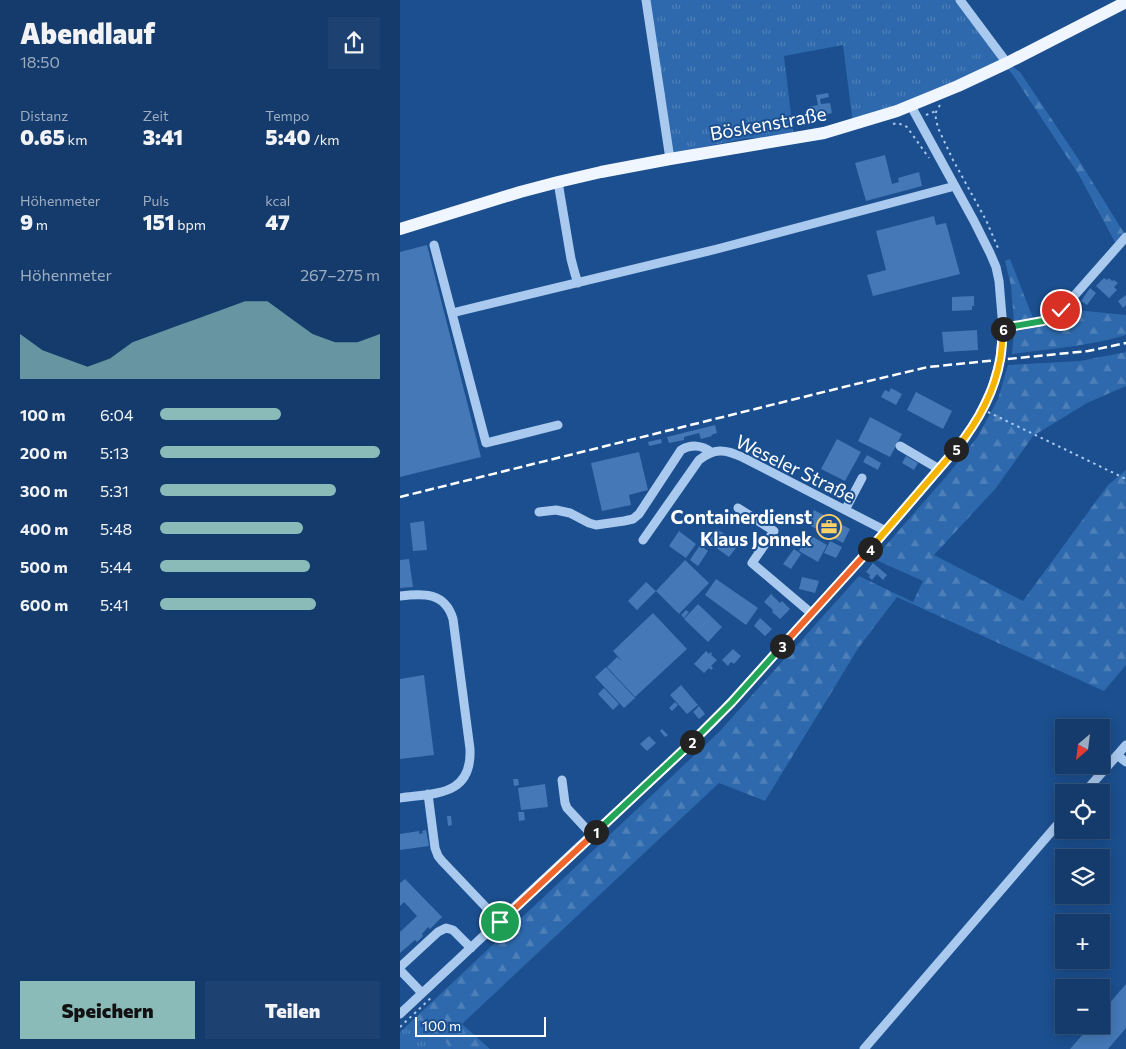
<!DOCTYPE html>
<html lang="de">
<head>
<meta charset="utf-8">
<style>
	:root { --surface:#143b6b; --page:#1d4271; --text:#f1f3f6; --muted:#9dadc1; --line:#33557e; --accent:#8bbbb9 }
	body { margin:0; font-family:Commissioner,sans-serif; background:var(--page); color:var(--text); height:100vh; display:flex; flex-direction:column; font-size:19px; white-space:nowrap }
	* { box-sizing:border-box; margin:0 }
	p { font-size:16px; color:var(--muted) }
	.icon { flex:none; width:28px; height:28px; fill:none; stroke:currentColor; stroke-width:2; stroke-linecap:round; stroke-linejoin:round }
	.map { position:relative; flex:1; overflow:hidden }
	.side { display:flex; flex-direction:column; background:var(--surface); width:400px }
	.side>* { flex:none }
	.needle { width:32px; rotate:208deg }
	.tools { position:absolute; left:655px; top:719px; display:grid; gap:10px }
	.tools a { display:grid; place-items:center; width:55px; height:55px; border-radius:0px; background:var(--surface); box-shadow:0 2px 12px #0003,0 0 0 1px var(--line); font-size:25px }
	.scale { position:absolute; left:15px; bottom:12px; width:131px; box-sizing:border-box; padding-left:5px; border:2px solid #fff; border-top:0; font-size:14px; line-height:18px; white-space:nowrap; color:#fff; -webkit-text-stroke:4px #1b4f8f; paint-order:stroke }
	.pin { position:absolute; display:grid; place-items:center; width:42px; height:42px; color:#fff; margin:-21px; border:2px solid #fff; border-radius:50%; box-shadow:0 1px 5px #0007 }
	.km { position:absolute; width:25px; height:25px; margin:-12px; border-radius:50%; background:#222; color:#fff; font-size:14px; line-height:25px; text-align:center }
	.round { display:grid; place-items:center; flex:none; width:52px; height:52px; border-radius:0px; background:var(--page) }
	.headline { display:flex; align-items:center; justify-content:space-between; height:85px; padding:0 20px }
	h1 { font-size:28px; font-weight:800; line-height:38px }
	.figures { display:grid; grid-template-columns:repeat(3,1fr); gap:8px; height:85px; padding:5px 20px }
	.figures div { display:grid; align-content:center }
	.figures b { font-size:21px; font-weight:800 }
	.figures small { font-size:14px; font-weight:400 }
	.figures p { font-size:14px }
	.chart { height:140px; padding:10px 20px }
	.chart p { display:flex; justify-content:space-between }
	.chart svg { width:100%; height:90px; margin-top:5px; fill:var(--accent); opacity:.7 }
	.cta { display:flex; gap:10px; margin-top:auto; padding:10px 20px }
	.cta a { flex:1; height:58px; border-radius:0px; background:var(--accent); color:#111; font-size:20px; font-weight:800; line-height:58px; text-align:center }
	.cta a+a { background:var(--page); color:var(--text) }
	ul { padding:0 20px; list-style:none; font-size:16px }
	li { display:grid; grid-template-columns:80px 60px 1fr; align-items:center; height:38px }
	li i { height:12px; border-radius:6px; background:var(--accent) }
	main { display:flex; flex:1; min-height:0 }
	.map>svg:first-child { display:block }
	.grass { fill:url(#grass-tufts) }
	.forest { fill:url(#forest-firs) }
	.building { fill:#4478b7 }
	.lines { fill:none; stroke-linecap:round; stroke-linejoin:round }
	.path { stroke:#a9c9ee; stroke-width:2; stroke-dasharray:2.5 4; stroke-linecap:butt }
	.minor { stroke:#a9c9ee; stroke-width:9 }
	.major { stroke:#f0f6ff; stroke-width:12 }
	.rail { stroke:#fff; stroke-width:2.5; stroke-dasharray:9 4; stroke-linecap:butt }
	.split-1-casing { stroke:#fff; stroke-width:10 }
	.split-2-casing { stroke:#fff; stroke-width:10 }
	.split-3-casing { stroke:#fff; stroke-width:10 }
	.split-4-casing { stroke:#fff; stroke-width:10 }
	.split-5-casing { stroke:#fff; stroke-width:10 }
	.split-6-casing { stroke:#fff; stroke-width:10 }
	.split-7-casing { stroke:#fff; stroke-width:10 }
	.split-1 { stroke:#f0652b; stroke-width:6 }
	.split-2 { stroke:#22a559; stroke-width:6 }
	.split-3 { stroke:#22a559; stroke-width:6 }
	.split-4 { stroke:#f0652b; stroke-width:6 }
	.split-5 { stroke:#f5b400; stroke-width:6 }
	.split-6 { stroke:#f5b400; stroke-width:6 }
	.split-7 { stroke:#22a559; stroke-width:6 }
	.labels { text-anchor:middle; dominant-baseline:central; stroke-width:4; stroke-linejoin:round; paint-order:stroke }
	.street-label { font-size:19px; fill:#fff; stroke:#1b4f8f }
	.poi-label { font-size:19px; font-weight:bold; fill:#fff; stroke:#1b4f8f; text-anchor:end }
</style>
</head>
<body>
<main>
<section class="side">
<div class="headline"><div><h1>Abendlauf</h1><p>18:50</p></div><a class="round"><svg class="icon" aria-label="share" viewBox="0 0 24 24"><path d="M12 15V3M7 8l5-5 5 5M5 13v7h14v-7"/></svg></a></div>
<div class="figures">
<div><p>Distanz</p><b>0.65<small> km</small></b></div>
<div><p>Zeit</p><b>3:41</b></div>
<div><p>Tempo</p><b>5:40<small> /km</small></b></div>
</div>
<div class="figures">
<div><p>Höhenmeter</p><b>9<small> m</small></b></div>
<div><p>Puls</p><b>151<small> bpm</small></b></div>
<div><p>kcal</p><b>47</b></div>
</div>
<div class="chart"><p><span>Höhenmeter</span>267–275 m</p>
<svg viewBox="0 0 160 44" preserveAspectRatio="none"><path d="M0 44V22L10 30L20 34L30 38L40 34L50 26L60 22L70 18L80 14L90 10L100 6L110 6L120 14L130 22L140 26L150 26L160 22V44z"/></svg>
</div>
<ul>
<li><b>100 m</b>6:04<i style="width:55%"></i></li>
<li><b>200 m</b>5:13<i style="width:100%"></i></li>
<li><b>300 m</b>5:31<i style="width:80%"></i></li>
<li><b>400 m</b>5:48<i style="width:65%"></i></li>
<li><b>500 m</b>5:44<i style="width:68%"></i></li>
<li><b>600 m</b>5:41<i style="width:71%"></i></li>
</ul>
<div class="cta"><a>Speichern</a><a>Teilen</a></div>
</section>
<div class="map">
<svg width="726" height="1049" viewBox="0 0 726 1049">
	<defs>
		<pattern id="grass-tufts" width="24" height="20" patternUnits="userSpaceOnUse" patternTransform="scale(1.25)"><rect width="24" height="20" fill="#2e69ad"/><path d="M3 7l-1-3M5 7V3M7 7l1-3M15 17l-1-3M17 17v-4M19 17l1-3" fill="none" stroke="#4d80b9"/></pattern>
		<pattern id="forest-firs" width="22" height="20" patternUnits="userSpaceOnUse" patternTransform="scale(1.25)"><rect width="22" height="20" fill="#2e69ad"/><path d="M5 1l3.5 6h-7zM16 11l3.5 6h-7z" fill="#4d80b9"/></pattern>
	</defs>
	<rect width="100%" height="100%" fill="#1b4f8f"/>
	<!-- grass -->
	<path class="grass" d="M246 0H560L607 63 453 125 443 45 384 56 394 139 348 138 269 154Z
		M16 1017 53 1049H0V1032Z"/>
	<!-- forest -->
	<path class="forest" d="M607 63 620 72 677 157 724 233 716 244 679 175 613 75 604 64Z
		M610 259 633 318 614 322 611 286 605 261Z
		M667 309 726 315V335C689 346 650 349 612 354L614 332 650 324Z
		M726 352V386L687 403 633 436 596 488 534 555 623 601 708 485 726 470V665L704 691 497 597 459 647 365 801 319 783 62 1024 90 1049H53L16 1017 319 732 459 576 513 602 523 581 474 559 550 472 578 436 598 399 608 365 680 361Z"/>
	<!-- building -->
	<path class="building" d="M428 93 429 97 420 99 421 104 430 103 432 113 411 118 409 107 418 105 416 95Z
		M485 155 492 184 499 182 498 178 519 172 522 186 466 201 455 163Z
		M534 216 536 225 546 223 560 274 473 296 467 275 486 270 476 231Z
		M27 245 81 457 0 477V252Z
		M704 278 707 280 709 278 712 281 714 280 718 283 714 287 717 290 709 298 696 286Z
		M690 288 696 293 687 305 681 301Z
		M726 295V305L723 308 718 301Z
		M574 296V306H572V310L552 311V297Z
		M577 330 578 350 544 352 542 332Z
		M491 388 502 394 496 405 481 397 485 390 489 392Z
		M516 392 552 411 543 429 507 410Z
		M470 417 502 434 490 457 458 441Z
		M315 425 317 433 311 435 312 436 301 439 299 433 284 437V440L269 443 267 437Z
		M261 439 262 443 249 446 248 442Z
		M437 439 461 452 445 481 421 469Z
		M239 452 248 490 229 495 231 505 202 511 191 463Z
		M467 455 481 463 478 470 463 462Z
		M506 456 518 463 514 470 502 463Z
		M414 510 450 529 443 543 407 524Z
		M24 521 27 550 13 551 10 523Z
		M317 529 339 544 329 557 308 542Z
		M279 531 296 544 286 558 269 546Z
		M408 534 427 545 418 562 399 551Z
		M430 541 442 547 436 558 424 553Z
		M300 545 308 551 298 566 290 560Z
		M394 549 401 554 391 569 383 564Z
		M9 559 13 587 0 588V560Z
		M285 560 309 583 279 614 256 591Z
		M473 563 487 575 483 580 477 574 472 580 469 577 470 575 466 572Z
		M402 577 419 581 415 593 399 589Z
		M316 579 358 608 346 625 305 595Z
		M246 582 256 591 237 610 228 601Z
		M371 594 380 603 382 601 390 609 380 619 372 612 373 610 364 602Z
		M298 604 322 627 308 642 284 619Z
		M286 610 289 612 284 618 281 615Z
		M253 613 287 649 235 697 207 667 217 657 222 661 213 651Z
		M360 618 372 629 365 636 354 626Z
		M333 649 341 656 334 664 331 662 328 666 322 660Z
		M306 651 309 654 311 652 312 654 311 655 317 660 311 666 313 668 311 670 309 668 304 673 294 664Z
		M206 667 235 698 224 708 195 677Z
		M24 675 34 755 0 759V679Z
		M281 685 298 705 287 714 270 695Z
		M204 688 219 704 213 710 198 694Z
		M275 702 278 705 272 711 269 708Z
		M299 706 305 714 299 719 293 712Z
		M262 729 268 735 265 737 260 731Z
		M249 736 256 743 247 751 240 744Z
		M113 779H118L119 785 114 786Z
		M145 784 148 807 121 810 118 788Z
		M118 812H124L125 820 119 821Z
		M47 816H51L52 825 48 826Z
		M26 830 29 846 0 850V834L19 831V834L23 833 22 831Z
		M5 879 42 917 30 929 28 927 22 934 23 936 17 942 15 940 0 953V932L17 916 4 902 0 906V883Z
		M726 984V1028L708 1049H670L691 1025H701V1013Z"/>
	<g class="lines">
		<!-- path -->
		<path class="path" d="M540 105 538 108 535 114 538 128 553 160 586 220 598 248
			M526 115 536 111
			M493 124 498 123 507 127 529 158
			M588 412 726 479
			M0 1027 33 996"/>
		<!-- minor -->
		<path class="minor" d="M246 0 270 159
			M560 0 607 63
			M158 182 171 259 175 274 178 283
			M34 245 86 443 158 425
			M52 313 317 249 555 186
			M603 328 643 321 656 315 667 304 726 237
			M500 446 539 469
			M338 508 374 531 352 563 411 613
			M445 510 462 478
			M139 512 156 510 170 513 189 523 196 525 224 521 233 519 239 514 281 450C291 444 302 445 311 452
			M243 540 299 460C314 448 325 449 342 457L486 531
			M0 596C23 593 45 592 53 619L70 749C72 796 36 793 0 798
			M717 755 726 762
			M162 780 165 803 167 808 192 835
			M685 792 726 745
			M28 794 35 848 38 856 42 861 100 922
			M0 967 38 932 46 928 53 930 71 948
			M0 970 22 993
			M0 1014 186 840 262 771 313 722 486 531 564 440 579 416 592 388 600 360 603 328 599 281 596 267 590 253 574 221 511 106
			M464 1049 664 817"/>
		<!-- major -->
		<path class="major" d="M0 229 120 192 158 182 201 172 270 159 424 133 497 111 558 86 607 63 726 2"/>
		<!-- rail -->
		<path class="rail" d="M0 497 456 384 528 367 688 351 726 343"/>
	</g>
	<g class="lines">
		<defs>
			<path id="split-1" d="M100 922 196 832"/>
			<path id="split-2" d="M196 832 292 742"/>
			<path id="split-3" d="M292 742 332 702 382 646"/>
			<path id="split-4" d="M382 646 470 549"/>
			<path id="split-5" d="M470 549 556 449"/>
			<path id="split-6" d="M556 449C577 423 594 394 600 360 602 350 602 340 603 329"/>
			<path id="split-7" d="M603 329V328L643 321 649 319 661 310"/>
		</defs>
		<!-- split-1 casing -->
		<use href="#split-1" class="split-1-casing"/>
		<!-- split-2 casing -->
		<use href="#split-2" class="split-2-casing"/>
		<!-- split-3 casing -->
		<use href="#split-3" class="split-3-casing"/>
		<!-- split-4 casing -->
		<use href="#split-4" class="split-4-casing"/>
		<!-- split-5 casing -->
		<use href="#split-5" class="split-5-casing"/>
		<!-- split-6 casing -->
		<use href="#split-6" class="split-6-casing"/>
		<!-- split-7 casing -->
		<use href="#split-7" class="split-7-casing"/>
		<!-- split-1 -->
		<use href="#split-1" class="split-1"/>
		<!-- split-2 -->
		<use href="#split-2" class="split-2"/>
		<!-- split-3 -->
		<use href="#split-3" class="split-3"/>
		<!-- split-4 -->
		<use href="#split-4" class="split-4"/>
		<!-- split-5 -->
		<use href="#split-5" class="split-5"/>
		<!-- split-6 -->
		<use href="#split-6" class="split-6"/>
		<!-- split-7 -->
		<use href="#split-7" class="split-7"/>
	</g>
	<!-- icons -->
	<defs>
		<symbol id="office-ring" viewBox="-11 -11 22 22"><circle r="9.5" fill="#1b4f8f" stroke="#ffd166" stroke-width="1.5"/><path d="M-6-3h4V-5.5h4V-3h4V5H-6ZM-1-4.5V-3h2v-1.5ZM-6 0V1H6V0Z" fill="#ffd166"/></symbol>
	</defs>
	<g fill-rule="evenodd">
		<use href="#office-ring" x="415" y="513" width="28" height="28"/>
	</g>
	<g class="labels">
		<!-- street labels -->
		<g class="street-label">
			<text transform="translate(368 123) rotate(-10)">Böskenstraße</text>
			<text transform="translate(396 468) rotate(26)">Weseler Straße</text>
		</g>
		<!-- poi labels -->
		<g class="poi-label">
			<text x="412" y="516">Containerdienst<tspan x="412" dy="22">Klaus Jonnek</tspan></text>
		</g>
	</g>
</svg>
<div class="tools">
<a><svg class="needle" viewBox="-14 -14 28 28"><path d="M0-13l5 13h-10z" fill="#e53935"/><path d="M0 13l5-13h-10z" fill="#9dadc1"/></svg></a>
<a><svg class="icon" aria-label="locate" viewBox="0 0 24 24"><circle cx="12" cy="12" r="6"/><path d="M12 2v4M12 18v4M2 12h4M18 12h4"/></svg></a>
<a><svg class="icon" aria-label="layers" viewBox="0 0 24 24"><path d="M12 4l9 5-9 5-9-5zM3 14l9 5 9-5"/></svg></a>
<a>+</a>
<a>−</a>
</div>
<div class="scale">100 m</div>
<div class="pin" style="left:100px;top:922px;background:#1e9e55"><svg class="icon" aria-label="arrive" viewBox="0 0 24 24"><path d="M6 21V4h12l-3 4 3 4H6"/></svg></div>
<div class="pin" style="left:661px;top:310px;background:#d93025"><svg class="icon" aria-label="check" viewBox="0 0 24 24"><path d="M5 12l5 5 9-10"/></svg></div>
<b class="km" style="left:196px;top:832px">1</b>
<b class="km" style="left:292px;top:742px">2</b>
<b class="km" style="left:382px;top:646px">3</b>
<b class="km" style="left:470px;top:549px">4</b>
<b class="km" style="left:556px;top:449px">5</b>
<b class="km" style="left:603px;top:329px">6</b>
</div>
</main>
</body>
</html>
